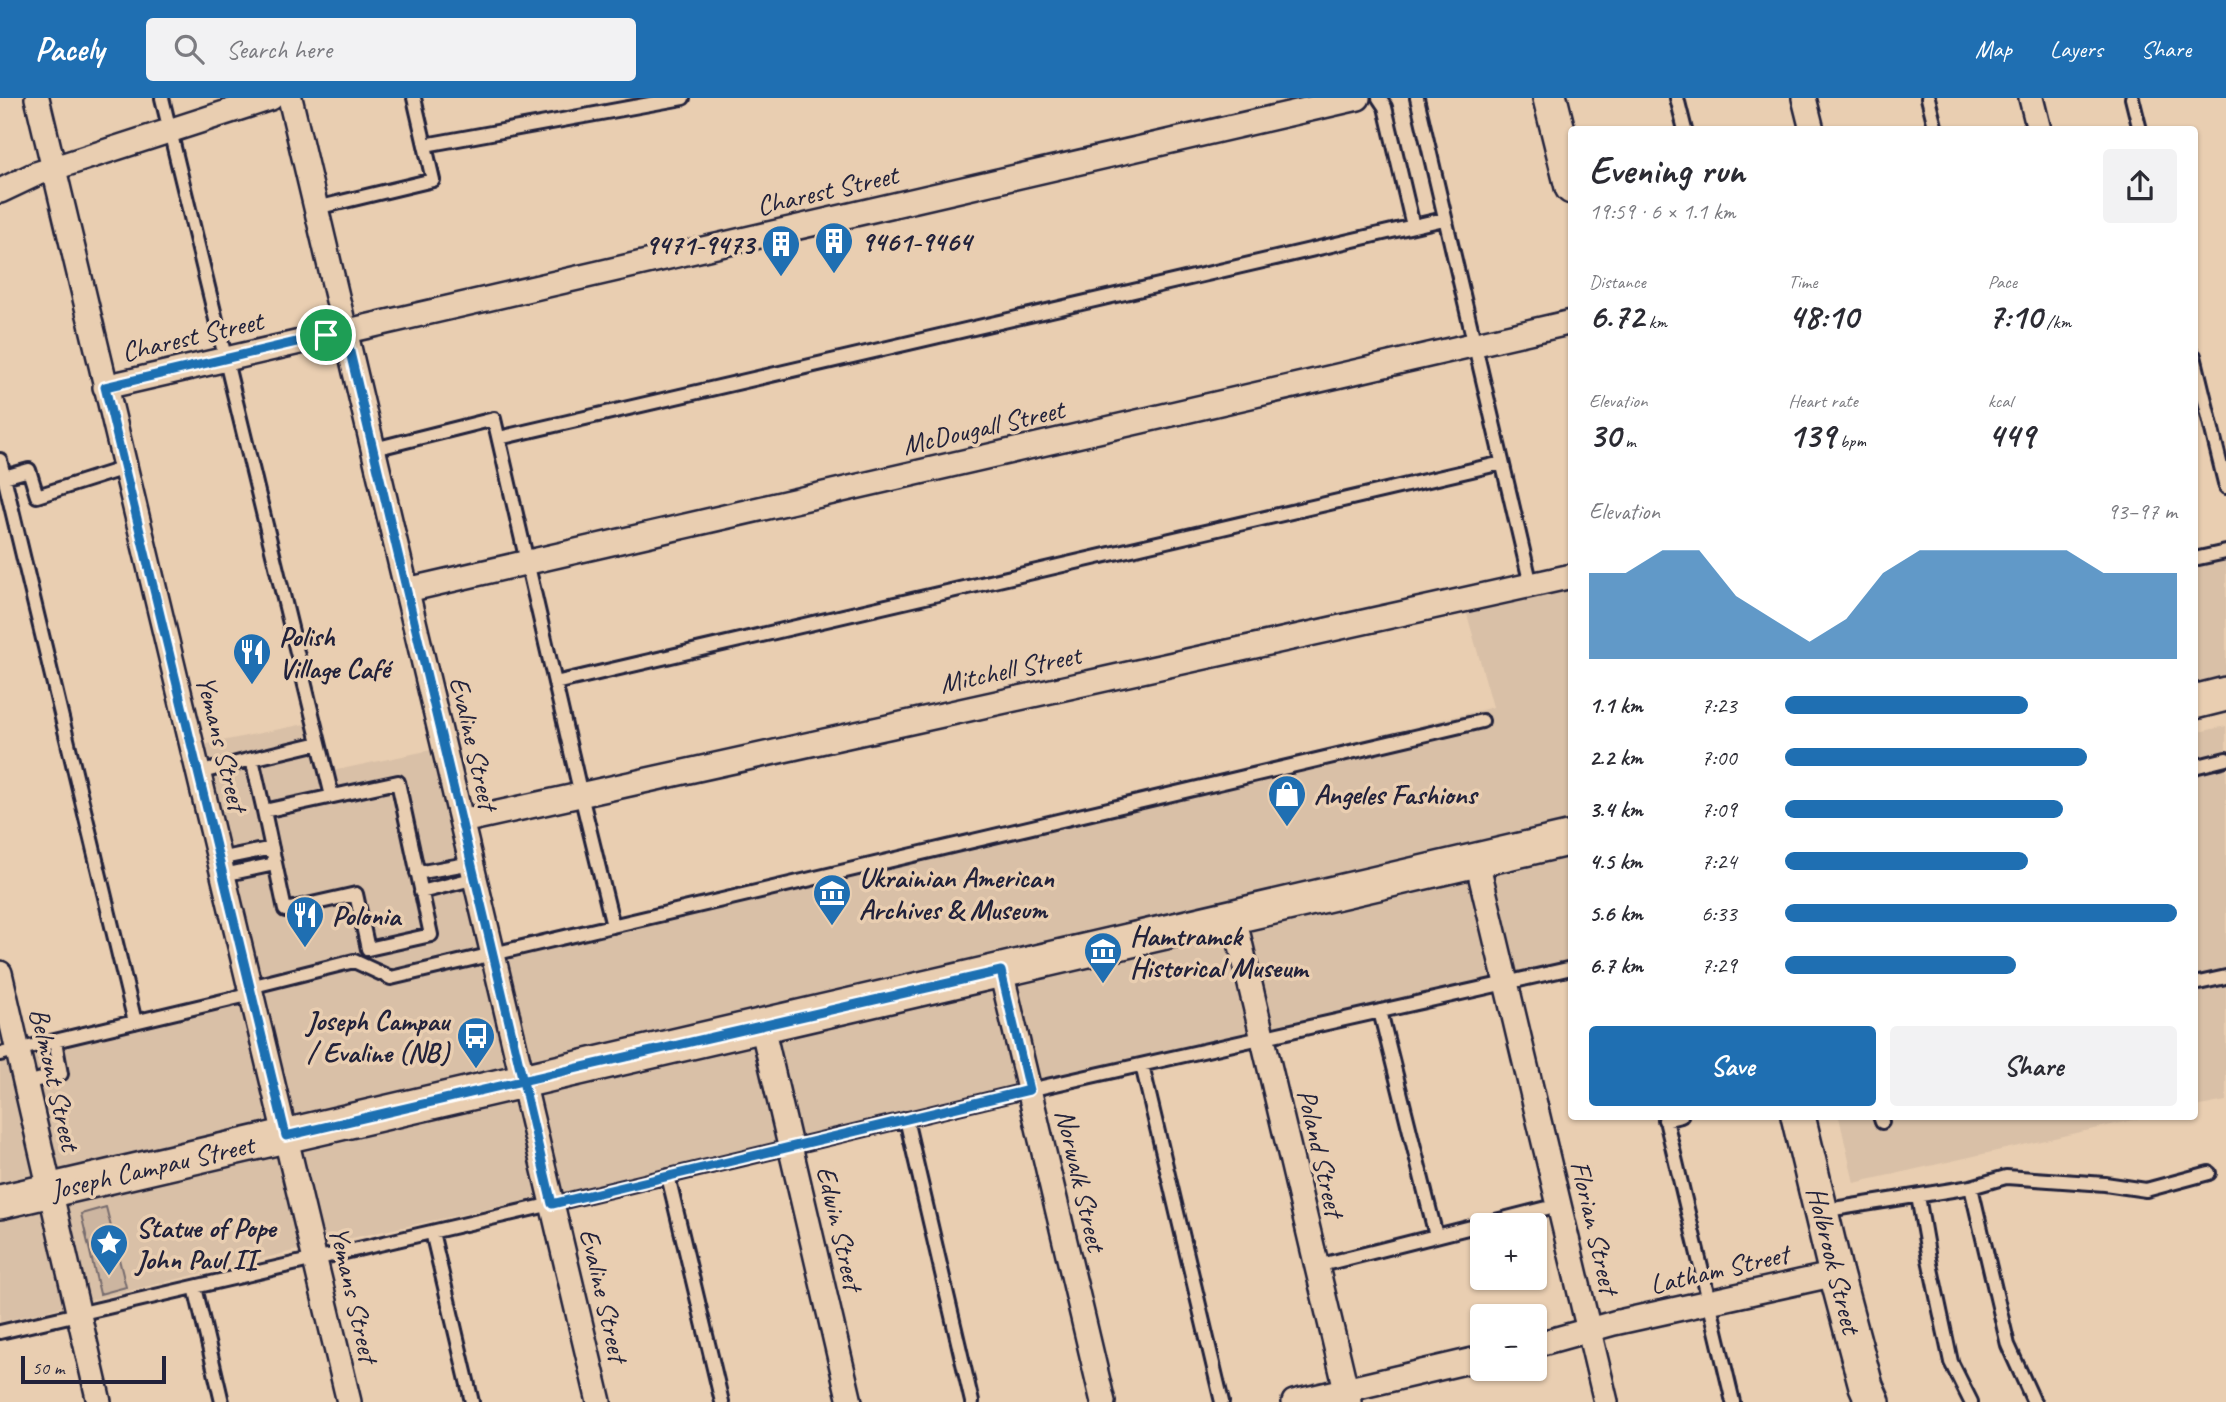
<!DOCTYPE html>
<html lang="en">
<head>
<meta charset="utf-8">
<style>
	:root { --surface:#fff; --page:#f2f2f3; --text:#2b2b33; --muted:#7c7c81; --accent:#1f6fb2 }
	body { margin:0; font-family:Caveat,sans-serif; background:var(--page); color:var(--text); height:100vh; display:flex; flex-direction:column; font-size:26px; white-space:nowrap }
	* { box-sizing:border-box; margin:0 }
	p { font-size:23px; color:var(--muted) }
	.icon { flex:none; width:38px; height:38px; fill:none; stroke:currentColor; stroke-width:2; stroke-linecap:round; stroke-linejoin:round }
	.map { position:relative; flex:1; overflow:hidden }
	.side { position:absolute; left:1568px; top:28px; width:630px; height:994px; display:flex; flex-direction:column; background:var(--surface); border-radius:7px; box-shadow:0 2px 5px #0004 }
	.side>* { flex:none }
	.controls { position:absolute; left:1470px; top:1115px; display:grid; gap:14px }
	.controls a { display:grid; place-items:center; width:77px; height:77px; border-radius:7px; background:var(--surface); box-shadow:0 2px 5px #0004; font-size:35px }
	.scale { position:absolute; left:21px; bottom:18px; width:145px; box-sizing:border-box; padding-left:7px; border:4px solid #22223b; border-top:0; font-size:19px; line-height:24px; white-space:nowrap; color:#22223b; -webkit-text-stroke:5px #e9ceb1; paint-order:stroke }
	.pin { position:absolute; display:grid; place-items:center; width:60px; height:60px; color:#fff; margin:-30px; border:4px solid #fff; border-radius:50%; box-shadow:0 2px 7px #0007 }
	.round { display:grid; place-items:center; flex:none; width:74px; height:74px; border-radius:7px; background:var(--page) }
	.overview { display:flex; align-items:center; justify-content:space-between; height:119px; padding:0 21px }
	h1 { font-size:38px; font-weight:700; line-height:52px }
	.figures { display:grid; grid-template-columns:repeat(3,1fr); gap:10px; height:119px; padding:7px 21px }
	.figures div { display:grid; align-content:center }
	.figures b { font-size:35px; font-weight:700 }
	.figures small { font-size:19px; font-weight:400 }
	.figures p { font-size:19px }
	.chart { height:196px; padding:14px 21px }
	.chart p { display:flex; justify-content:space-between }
	.chart svg { width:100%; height:126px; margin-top:7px; fill:var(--accent); opacity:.7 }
	.primary-button { display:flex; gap:14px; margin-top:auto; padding:14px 21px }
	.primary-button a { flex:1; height:80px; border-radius:7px; background:var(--accent); color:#fff; font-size:28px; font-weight:700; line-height:80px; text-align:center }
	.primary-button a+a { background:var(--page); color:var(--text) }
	ul { padding:0 21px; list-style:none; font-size:23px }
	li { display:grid; grid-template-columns:112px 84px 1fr; align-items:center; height:52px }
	li i { height:18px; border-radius:9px; background:var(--accent) }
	header { display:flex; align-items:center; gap:42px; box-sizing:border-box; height:98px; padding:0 35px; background:var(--accent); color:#fff }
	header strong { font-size:33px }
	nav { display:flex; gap:38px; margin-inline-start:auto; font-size:24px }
	.search { width:490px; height:63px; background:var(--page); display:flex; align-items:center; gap:18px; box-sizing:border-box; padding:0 24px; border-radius:7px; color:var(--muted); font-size:26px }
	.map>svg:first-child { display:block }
	.built { fill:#d9c0a7 }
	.green { fill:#ccb5a0; stroke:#776c6e; stroke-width:2 }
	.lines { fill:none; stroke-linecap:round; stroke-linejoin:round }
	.lane-casing { stroke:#22223b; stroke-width:18 }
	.street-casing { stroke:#22223b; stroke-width:28 }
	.secondary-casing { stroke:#22223b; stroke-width:38 }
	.lane { stroke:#e9ceb1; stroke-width:12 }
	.street { stroke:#e9ceb1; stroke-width:23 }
	.secondary { stroke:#e9ceb1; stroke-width:33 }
	.route-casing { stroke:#fff; stroke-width:14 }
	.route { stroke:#1f6fb2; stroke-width:9 }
	.labels { text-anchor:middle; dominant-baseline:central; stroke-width:7; stroke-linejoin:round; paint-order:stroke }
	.street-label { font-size:28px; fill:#22223b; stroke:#e9ceb1 }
	.poi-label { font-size:28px; font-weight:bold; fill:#22223b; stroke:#e9ceb1; text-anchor:start }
</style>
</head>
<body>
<header>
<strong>Pacely</strong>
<div class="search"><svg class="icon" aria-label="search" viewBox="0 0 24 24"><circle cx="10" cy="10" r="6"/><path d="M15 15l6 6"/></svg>Search here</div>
<nav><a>Map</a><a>Layers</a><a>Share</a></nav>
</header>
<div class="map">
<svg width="2226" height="1304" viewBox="0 0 2226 1304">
	<rect width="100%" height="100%" fill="#e9ceb1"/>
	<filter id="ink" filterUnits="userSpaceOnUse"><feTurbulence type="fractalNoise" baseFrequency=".0143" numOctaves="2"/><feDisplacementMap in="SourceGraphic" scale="14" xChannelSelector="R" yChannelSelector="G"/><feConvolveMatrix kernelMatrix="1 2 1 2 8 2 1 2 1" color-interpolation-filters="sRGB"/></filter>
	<g filter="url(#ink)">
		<!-- built -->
		<path class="built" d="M2226 454V596L2194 604V461Z
			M1571 478V865L1263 940 1024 985 562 1095 314 1148 0 1224V960L254 893 198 648 319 623 332 673 445 649 494 859 1493 609 1463 502Z
			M2226 628V1003L2195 1009 2194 635Z
			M1839 1019H2147L1854 1085Z"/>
		<!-- green -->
		<path class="green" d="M106 1109 126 1189 100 1196 81 1116Z"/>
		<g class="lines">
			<defs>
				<path id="lane" d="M162 0 332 698
					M1379 0 1385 9 1413 128
					M1417 0 1531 487
					M1677 0 1685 32
					M1928 0 1936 32
					M2132 0 2140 32
					M425 47 683 0
					M316 110 433 82 414 0
					M2194 258 2226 389
					M499 340 1444 121
					M374 351 494 321 581 697 613 828
					M0 362 135 924
					M4 379 29 372 37 398 125 370
					M2194 461 2226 454
					M555 585 1502 365
					M252 661 319 645
					M2194 669 2226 661
					M198 675 252 661 264 713
					M398 684 431 837 368 851 356 796 285 812 264 713Z
					M219 761 272 750
					M417 775 472 765
					M223 777 275 766
					M421 794 476 780
					M2194 886 2226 879
					M250 889 354 863 391 880 1482 623
					M1380 913 1436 1138
					M0 956 252 896
					M1142 967 1222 1304
					M26 985 61 976 55 943
					M1665 1018 1733 1304
					M1880 1018 1882 1024
					M906 1021 972 1304
					M1665 1022 1681 1018
					M668 1078 722 1304
					M1971 1089 2006 1079 2105 1086 2146 1092 2209 1075
					M1918 1098 1929 1161 1951 1264 1971 1304
					M1821 1113 1971 1089 2008 1247 2034 1304
					M432 1134 472 1304
					M1317 1168 1559 1107
					M195 1189 222 1304
					M0 1234 552 1106 1029 992 1572 870"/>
				<path id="street" d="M37 0 349 1304
					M290 0 599 1304
					M1804 0 1812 32
					M2031 0 2039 32
					M0 93 36 76 271 0
					M105 289 1358 0
					M407 492 1572 224
					M462 723 1572 478
					M1477 763 1606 1304
					M1234 819 1349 1304
					M1001 873 1103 1304
					M0 875 99 1304
					M762 928 850 1304
					M1535 1247 1614 1225 1836 1176
					M1294 1304 1482 1260"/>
				<path id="secondary" d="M1550 0 1572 89
					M2194 604 2226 596
					M1798 1018 1836 1176 1866 1288 1873 1304
					M0 1104 1572 740"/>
			</defs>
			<!-- lane casing -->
			<use href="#lane" class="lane-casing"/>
			<!-- street casing -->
			<use href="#street" class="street-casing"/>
			<!-- secondary casing -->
			<use href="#secondary" class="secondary-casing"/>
			<!-- lane -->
			<use href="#lane" class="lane"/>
			<!-- street -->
			<use href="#street" class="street"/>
			<!-- secondary -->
			<use href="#secondary" class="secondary"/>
		</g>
	</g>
	<g class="lines" filter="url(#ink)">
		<defs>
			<path id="route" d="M326 237 105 289 286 1038C524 983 763 926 1001 873L1029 992 552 1106C483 815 415 524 345 233L326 237"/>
		</defs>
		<!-- route casing -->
		<use href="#route" class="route-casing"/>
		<!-- route -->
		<use href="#route" class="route"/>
	</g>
	<!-- icons -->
	<defs>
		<symbol id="building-pin" viewBox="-11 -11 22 30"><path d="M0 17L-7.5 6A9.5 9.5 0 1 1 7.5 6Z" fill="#1f6fb2" stroke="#e9ceb1"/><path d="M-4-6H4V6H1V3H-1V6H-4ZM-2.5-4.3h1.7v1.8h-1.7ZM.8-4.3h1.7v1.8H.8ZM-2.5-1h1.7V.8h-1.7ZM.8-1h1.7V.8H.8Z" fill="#fff"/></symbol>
		<symbol id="restaurant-pin" viewBox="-11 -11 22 30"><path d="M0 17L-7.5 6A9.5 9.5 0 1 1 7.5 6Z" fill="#1f6fb2" stroke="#e9ceb1"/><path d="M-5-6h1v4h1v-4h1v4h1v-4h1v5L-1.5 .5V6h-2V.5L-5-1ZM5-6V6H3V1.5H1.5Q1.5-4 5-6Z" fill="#fff"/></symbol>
		<symbol id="shop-pin" viewBox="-11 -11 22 30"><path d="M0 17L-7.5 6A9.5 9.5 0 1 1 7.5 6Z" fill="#1f6fb2" stroke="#e9ceb1"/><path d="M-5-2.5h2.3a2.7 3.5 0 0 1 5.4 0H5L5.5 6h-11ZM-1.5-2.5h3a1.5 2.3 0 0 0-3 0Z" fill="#fff"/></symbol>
		<symbol id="museum-pin" viewBox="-11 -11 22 30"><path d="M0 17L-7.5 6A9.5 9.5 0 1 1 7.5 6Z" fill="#1f6fb2" stroke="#e9ceb1"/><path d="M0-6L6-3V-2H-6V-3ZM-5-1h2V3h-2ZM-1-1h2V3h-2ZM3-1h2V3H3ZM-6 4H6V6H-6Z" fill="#fff"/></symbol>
		<symbol id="bus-pin" viewBox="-11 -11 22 30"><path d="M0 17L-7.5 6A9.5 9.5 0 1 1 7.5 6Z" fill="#1f6fb2" stroke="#e9ceb1"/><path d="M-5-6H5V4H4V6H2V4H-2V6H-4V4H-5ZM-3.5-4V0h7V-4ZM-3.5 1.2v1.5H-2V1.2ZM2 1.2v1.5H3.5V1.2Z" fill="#fff"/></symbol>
		<symbol id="sight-pin" viewBox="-11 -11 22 30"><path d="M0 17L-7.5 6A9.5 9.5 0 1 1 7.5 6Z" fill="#1f6fb2" stroke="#e9ceb1"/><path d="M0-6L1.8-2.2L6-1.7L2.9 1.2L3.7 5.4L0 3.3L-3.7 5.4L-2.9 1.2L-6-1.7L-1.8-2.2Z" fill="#fff"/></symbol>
	</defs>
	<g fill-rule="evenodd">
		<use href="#building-pin" x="812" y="121" width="44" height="60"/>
		<use href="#building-pin" x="759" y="124" width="44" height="60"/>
		<use href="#restaurant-pin" x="230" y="532" width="44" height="60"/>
		<use href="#shop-pin" x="1265" y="674" width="44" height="60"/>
		<use href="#museum-pin" x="810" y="773" width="44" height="60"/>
		<use href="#restaurant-pin" x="283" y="795" width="44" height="60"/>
		<use href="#museum-pin" x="1081" y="831" width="44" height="60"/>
		<use href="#bus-pin" x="454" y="916" width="44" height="60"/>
		<use href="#sight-pin" x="87" y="1123" width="44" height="60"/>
	</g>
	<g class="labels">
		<!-- street labels -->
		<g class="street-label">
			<text transform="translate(827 92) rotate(-13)">Charest Street</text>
			<text transform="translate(192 238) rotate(-13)">Charest Street</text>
			<text transform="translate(983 329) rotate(-13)">McDougall Street</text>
			<text transform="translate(1010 571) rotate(-12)">Mitchell Street</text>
			<text transform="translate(222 645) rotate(76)">Yemans Street</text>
			<text transform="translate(474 645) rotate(77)">Evaline Street</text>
			<text transform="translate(55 981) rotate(77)">Belmont Street</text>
			<text transform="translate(1321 1055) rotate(77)">Poland Street</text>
			<text transform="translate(152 1069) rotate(-13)">Joseph Campau Street</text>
			<text transform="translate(1081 1082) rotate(77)">Norwalk Street</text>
			<text transform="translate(1595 1129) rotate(77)">Florian Street</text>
			<text transform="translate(840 1130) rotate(77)">Edwin Street</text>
			<text transform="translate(1834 1162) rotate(76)">Holbrook Street</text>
			<text transform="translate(1719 1171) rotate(-13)">Latham Street</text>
			<text transform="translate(354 1196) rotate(77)">Yemans Street</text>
			<text transform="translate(604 1197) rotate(77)">Evaline Street</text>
		</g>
		<!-- poi labels -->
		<g class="poi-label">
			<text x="861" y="143">9461-9464</text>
			<text x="754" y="146" text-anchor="end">9471-9473</text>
			<text x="279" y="538">Polish<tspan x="279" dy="32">Village Café</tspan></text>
			<text x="1314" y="696">Angeles Fashions</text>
			<text x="859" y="779">Ukrainian American<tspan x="859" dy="32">Archives &amp; Museum</tspan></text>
			<text x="332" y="817">Polonia</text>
			<text x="1130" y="837">Hamtramck<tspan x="1130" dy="32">Historical Museum</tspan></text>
			<text x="449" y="922" text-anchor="end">Joseph Campau<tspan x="449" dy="32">/ Evaline (NB)</tspan></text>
			<text x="136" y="1129">Statue of Pope<tspan x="136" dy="32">John Paul II</tspan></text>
		</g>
	</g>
</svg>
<div class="controls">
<a>+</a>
<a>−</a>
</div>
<div class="scale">50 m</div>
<div class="pin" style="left:326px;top:237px;background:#1e9e55"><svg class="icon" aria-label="arrive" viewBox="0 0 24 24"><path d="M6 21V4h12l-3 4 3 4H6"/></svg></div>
<section class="side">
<div class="overview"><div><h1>Evening run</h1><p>19:59 · 6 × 1.1 km</p></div><a class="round"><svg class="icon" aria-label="share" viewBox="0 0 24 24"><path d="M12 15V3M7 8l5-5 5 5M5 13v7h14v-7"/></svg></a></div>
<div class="figures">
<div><p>Distance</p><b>6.72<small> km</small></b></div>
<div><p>Time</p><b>48:10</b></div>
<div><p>Pace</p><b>7:10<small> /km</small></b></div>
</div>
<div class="figures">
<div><p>Elevation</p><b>30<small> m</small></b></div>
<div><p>Heart rate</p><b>139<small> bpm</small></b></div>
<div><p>kcal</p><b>449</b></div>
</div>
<div class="chart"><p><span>Elevation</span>93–97 m</p>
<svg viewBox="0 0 160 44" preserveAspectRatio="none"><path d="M0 44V14L10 14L20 6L30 6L40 22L50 30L60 38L70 30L80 14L90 6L100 6L110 6L120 6L130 6L140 14L150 14L160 14V44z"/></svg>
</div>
<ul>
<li><b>1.1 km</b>7:23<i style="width:62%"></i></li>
<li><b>2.2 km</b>7:00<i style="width:77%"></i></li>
<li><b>3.4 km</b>7:09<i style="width:71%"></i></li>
<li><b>4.5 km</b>7:24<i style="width:62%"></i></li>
<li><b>5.6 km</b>6:33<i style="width:100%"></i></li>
<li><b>6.7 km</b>7:29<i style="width:59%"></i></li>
</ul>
<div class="primary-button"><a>Save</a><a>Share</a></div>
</section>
</div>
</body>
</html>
